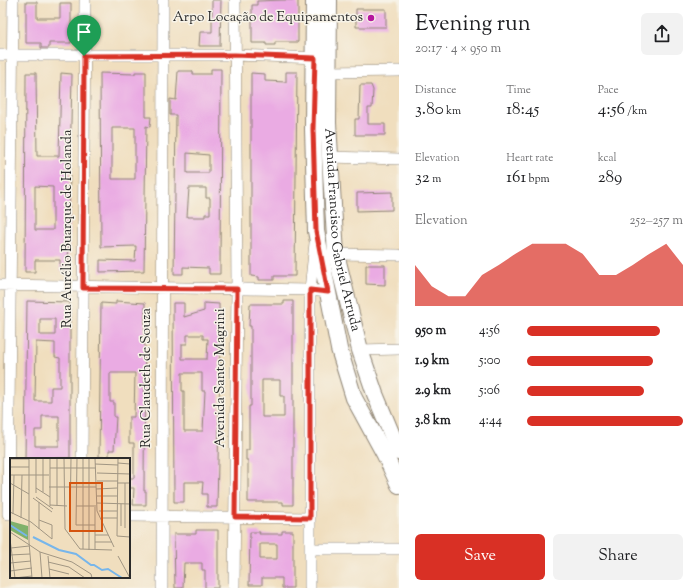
<!DOCTYPE html>
<html lang="en">
<head>
<meta charset="utf-8">
<style>
	:root { --surface:#fff; --page:#f2f2f2; --text:#202124; --muted:#757577; --accent:#d93025 }
	body { margin:0; font-family:"Sorts Mill Goudy",serif; background:var(--page); color:var(--text); height:100vh; display:flex; flex-direction:column; font-size:15px; white-space:nowrap }
	* { box-sizing:border-box; margin:0 }
	p { font-size:13px; color:var(--muted) }
	.icon { flex:none; width:22px; height:22px; fill:none; stroke:currentColor; stroke-width:2; stroke-linecap:round; stroke-linejoin:round }
	.map { position:relative; flex:1; overflow:hidden }
	.details { display:flex; flex-direction:column; background:var(--surface); width:300px }
	.details>* { flex:none }
	.pin { position:absolute; display:grid; place-items:center; width:34px; height:34px; color:#fff; margin:-41px -17px; border-radius:50% 50% 50% 0; rotate:-45deg; box-shadow:0 0 4px #0007 }
	.pin .icon { rotate:45deg }
	.round { display:grid; place-items:center; flex:none; width:42px; height:42px; border-radius:6px; background:var(--page) }
	.overview { display:flex; align-items:center; justify-content:space-between; height:68px; padding:0 16px }
	h1 { font-size:22px; font-weight:600; line-height:30px }
	.figures { display:grid; grid-template-columns:repeat(3,1fr); gap:6px; height:68px; padding:4px 16px }
	.figures div { display:grid; align-content:center }
	.figures b { font-size:17px; font-weight:600 }
	.figures small { font-size:11px; font-weight:400 }
	.figures p { font-size:11px }
	.chart { height:112px; padding:8px 16px }
	.chart p { display:flex; justify-content:space-between }
	.chart svg { width:100%; height:72px; margin-top:4px; fill:var(--accent); opacity:.7 }
	.primary-button { display:flex; gap:8px; margin-top:auto; padding:8px 16px }
	.primary-button a { flex:1; height:46px; border-radius:6px; background:var(--accent); color:#fff; font-size:16px; font-weight:600; line-height:46px; text-align:center }
	.primary-button a+a { background:var(--page); color:var(--text) }
	ul { padding:0 16px; list-style:none; font-size:13px }
	li { display:grid; grid-template-columns:64px 48px 1fr; align-items:center; height:30px }
	li i { height:10px; border-radius:5px; background:var(--accent) }
	main { display:flex; flex:1; min-height:0 }
	.map>svg:first-child { display:block }
	.building { fill:#eaabe3; fill-rule:evenodd }
	.lines { fill:none; stroke-linecap:round; stroke-linejoin:round }
	.street-casing { stroke:#8e8474; stroke-width:12 }
	.secondary-casing { stroke:#8e8474; stroke-width:18 }
	.street { stroke:#fff; stroke-width:11 }
	.secondary { stroke:#fff; stroke-width:16 }
	.route-casing { stroke:#fff; stroke-width:8 }
	.route { stroke:#d93025; stroke-width:5 }
	.poi-dot { fill:#b5179e; stroke:#f7f3e8; stroke-width:1.5 }
	.labels { text-anchor:middle; dominant-baseline:central; stroke-width:3; stroke-linejoin:round; paint-order:stroke }
	.poi-label { font-size:14px; fill:#2b2b2b; stroke:#f7f3e8; text-anchor:end }
	.street-label { font-size:14px; fill:#2b2b2b; stroke:#f7f3e8 }
	.inset-river { fill:none; stroke:#77b6eb; stroke-width:2 }
	.inset-road { fill:none; stroke:#a19683; stroke-width:1 }
	.view { fill:#d5540f; fill-opacity:0.15; stroke:#d5540f; stroke-width:2 }
	.inset-edge { fill:none; stroke:#2b2b2b; stroke-width:2 }
</style>
</head>
<body>
<main>
<div class="map">
<svg width="399" height="588" viewBox="0 0 399 588">
	<rect width="100%" height="100%" fill="#f7f3e8"/>
	<filter id="ink" filterUnits="userSpaceOnUse"><feTurbulence type="fractalNoise" baseFrequency=".025" numOctaves="2"/><feDisplacementMap in="SourceGraphic" scale="8" xChannelSelector="R" yChannelSelector="G"/><feConvolveMatrix kernelMatrix="1 2 1 2 8 2 1 2 1" color-interpolation-filters="sRGB"/></filter>
	<filter id="wash" filterUnits="userSpaceOnUse"><feTurbulence type="fractalNoise" baseFrequency=".012" numOctaves="4" result="noise"/><feDisplacementMap in="SourceGraphic" scale="16" xChannelSelector="R" yChannelSelector="G"/><feGaussianBlur stdDeviation="0.9" result="paint"/><feColorMatrix in="noise" values="0 0 0 0 0 0 0 0 0 0 0 0 0 0 0 0 0 1.4 0 .05"/><feComposite in="paint" operator="in"/></filter>
	<g filter="url(#wash)">
		<rect width="100%" height="100%" fill="#f0debe"/>
		<g id="blocks">
			<!-- building -->
			<path class="building" d="M212 0H221L220 46H199L200 32H212Z
				M282 0H298V42H275V45H266V43H252V5H257V1Z
				M26 2H37V18H60V3H71V43H49V48H41V43H26Z
				M356 9H386V27H356Z
				M211 69H221L220 274H209V268L183 267V274H174L176 115H170V99L176 100 178 71H193V74H211ZM187 153 209 155V173H187ZM189 188H206V198H210V214H205V217H187Z
				M135 72H146V117H151L150 127 146 126 144 271 100 272V260L135 261 136 246 101 247 100 73 135 74ZM112 128H135V179H112Z
				M286 72H297L295 276H274V280H259V277L251 276V73L265 74V81L286 82Z
				M26 73H36L37 156H59L61 73 72 74 68 271H60V260H35V272H25ZM35 186 53 187V230H35Z
				M360 85H371L373 90 372 108H368V124H385V135H355V119H359Z
				M392 192V210L357 211V193Z
				M366 265H385V285L366 284Z
				M27 301 70 302V458L25 459ZM40 319H55V335H40ZM36 342 55 343V357L60 358V387H51V401H35ZM42 416H59V446H35V430H42Z
				M116 301 145 303 144 491H146V505H133L134 488H129V478H134V443H129V417H134L135 373H110V402H114V417H116L114 450H109V457H99L101 303 116 304Z
				M284 301H293V505H283V502H248V460H246V450H249V406H251V326H249L250 304H284ZM262 380H280V396H284V417H262Z
				M173 303H184V317L204 311V303L219 304 220 373 217 507H207V494H202L203 482H184V502H174ZM187 335H203V339H208L207 359H182V344H187ZM182 373H202V391H205L203 431H184V391H182Z
				M196 530H218V588H205V570H202V563H184L183 588H175L174 534H196Z
				M282 531H293V588H282V578H262V585H249L250 532H260L259 534H282ZM260 544H277V559H260Z"/>
		</g>
	</g>
	<g filter="url(#ink)">
		<use href="#blocks" fill-opacity="0" stroke="#8e8474" stroke-width="1"/>
		<g class="lines">
			<defs>
				<path id="street" d="M0 55H235L319 58
					M328 72 399 71
					M330 157 399 159
					M336 254 399 255
					M0 285 310 290 328 292
					M360 350 399 349
					M82 459 85 0
					M8 514 13 0
					M129 516 310 518
					M310 549H399
					M162 588 163 0
					M234 588 237 289 235 0
					M310 588V290L315 243"/>
				<g id="secondary">
					<path d="M314 0 313 129 316 231 339 349 354 398 385 455 399 485"/>
					<path id="s1" d="M329 0 328 123 336 254 360 350 375 394 399 452"/>
				</g>
			</defs>
			<!-- street casing -->
			<use href="#street" class="street-casing"/>
			<!-- secondary casing -->
			<use href="#secondary" class="secondary-casing"/>
			<!-- street -->
			<use href="#street" class="street"/>
			<!-- secondary -->
			<use href="#secondary" class="secondary"/>
		</g>
	</g>
	<g class="lines" filter="url(#ink)">
		<defs>
			<path id="route" d="M235 55 315 58 313 129 316 231 328 292 310 290V518L235 517 237 289 83 288 84 56Z"/>
		</defs>
		<!-- route casing -->
		<use href="#route" class="route-casing"/>
		<!-- route -->
		<use href="#route" class="route"/>
	</g>
	<!-- markers -->
	<circle class="poi-dot" cx="371" cy="18" r="4"/>
	<g class="labels">
		<!-- poi labels -->
		<g class="poi-label">
			<text x="363" y="18">Arpo Locação de Equipamentos</text>
		</g>
		<!-- street labels -->
		<g class="street-label">
			<text transform="translate(68 229) rotate(-90)">Rua Aurélio Buarque de Holanda</text>
			<text stroke="none"><textPath href="#s1" startOffset="231">Avenida Francisco Gabriel Arruda</textPath></text>
			<text transform="translate(147 378) rotate(-90)">Rua Claudeth de Souza</text>
			<text transform="translate(221 378) rotate(-90)">Avenida Santo Magrini</text>
		</g>
	</g>
	<!-- overview -->
	<g transform="translate(10 458)">
		<rect width="120" height="120" fill="#f0debe"/>
		<path d="M0 63 18 68V82L0 72Z" fill="#80b16b"/>
		<path class="inset-river" d="M0 67 17 78M23 79 49 92 66 96 81 107H84L92 112 98 111 112 120"/>
		<path class="inset-road" d="M19 0V84L22 120M33 0V34M40 0V48M47 0V48M54 0 55 71 70 91 102 92M85 0 87 53 104 89M108 0 107 78 120 79M0 1H19M108 5 120 6M85 6 108 7M0 9H19M40 10H86M87 15 120 16M0 17H39M87 23H108M0 25 19 36M107 25H120M39 29H86M26 30 40 39M86 31 107 30M26 35V0M87 38H107M26 39 43 51M23 40 42 54M87 45 120 46M40 47 57 48M66 48H86M85 49V92M89 53H107M0 54 21 64 42 81M3 56 4 17M11 60 12 17M92 60H107M29 62 42 67V81M60 67 61 0M66 67 67 0M66 67H85M111 68V46M115 70V25M29 71V44M0 74 30 94 62 104 81 116 82 120M85 77H98M0 81 5 120M85 84H102M1 90 19 88M73 91V0M79 92V0M30 94 32 120M0 97 20 96M38 98 40 120M108 98 120 120M38 104 59 109 75 120M0 105 21 103M39 111 59 116M0 113 22 110M4 120 22 118"/>
		<path class="view" d="M60 25H92V73H60Z"/>
		<rect width="120" height="120" class="inset-edge"/>
	</g>
</svg>
<div class="pin" style="left:84px;top:56px;background:#1e9e55"><svg class="icon" aria-label="arrive" viewBox="0 0 24 24"><path d="M6 21V4h12l-3 4 3 4H6"/></svg></div>
</div>
<section class="details">
<div class="overview"><div><h1>Evening run</h1><p>20:17 · 4 × 950 m</p></div><a class="round"><svg class="icon" aria-label="share" viewBox="0 0 24 24"><path d="M12 15V3M7 8l5-5 5 5M5 13v7h14v-7"/></svg></a></div>
<div class="figures">
<div><p>Distance</p><b>3.80<small> km</small></b></div>
<div><p>Time</p><b>18:45</b></div>
<div><p>Pace</p><b>4:56<small> /km</small></b></div>
</div>
<div class="figures">
<div><p>Elevation</p><b>32<small> m</small></b></div>
<div><p>Heart rate</p><b>161<small> bpm</small></b></div>
<div><p>kcal</p><b>289</b></div>
</div>
<div class="chart"><p><span>Elevation</span>252–257 m</p>
<svg viewBox="0 0 160 44" preserveAspectRatio="none"><path d="M0 44V19L10 32L20 38L30 38L40 25L50 19L60 12L70 6L80 6L90 6L100 12L110 25L120 25L130 19L140 12L150 6L160 19V44z"/></svg>
</div>
<ul>
<li><b>950 m</b>4:56<i style="width:85%"></i></li>
<li><b>1.9 km</b>5:00<i style="width:81%"></i></li>
<li><b>2.9 km</b>5:06<i style="width:75%"></i></li>
<li><b>3.8 km</b>4:44<i style="width:100%"></i></li>
</ul>
<div class="primary-button"><a>Save</a><a>Share</a></div>
</section>
</main>
</body>
</html>
